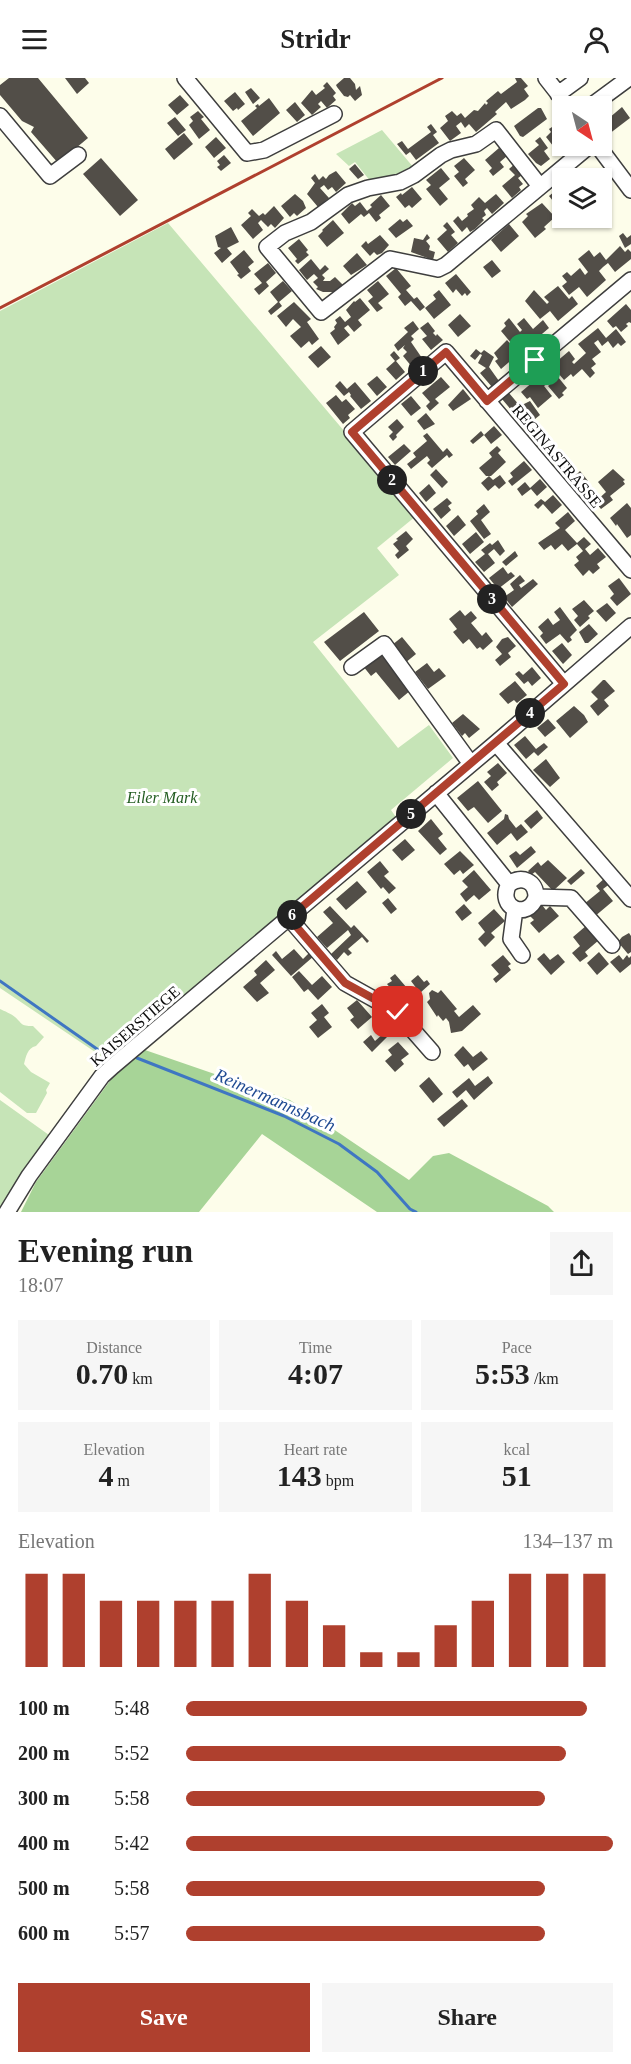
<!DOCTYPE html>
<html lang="en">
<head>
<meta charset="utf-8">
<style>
	:root { --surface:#fff; --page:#f6f6f6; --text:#222; --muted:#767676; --accent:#af402e }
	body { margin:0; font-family:Georgia,serif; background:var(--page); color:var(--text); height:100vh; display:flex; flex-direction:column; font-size:22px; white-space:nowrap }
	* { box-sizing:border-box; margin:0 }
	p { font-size:20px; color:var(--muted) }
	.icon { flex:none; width:33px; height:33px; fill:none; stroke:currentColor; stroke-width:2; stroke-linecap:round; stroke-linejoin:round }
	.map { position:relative; height:1134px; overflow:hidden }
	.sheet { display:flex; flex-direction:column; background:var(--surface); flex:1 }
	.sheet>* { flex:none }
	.needle { width:39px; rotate:144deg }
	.fabs { position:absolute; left:552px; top:18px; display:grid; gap:12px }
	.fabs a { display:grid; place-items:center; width:60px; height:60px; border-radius:0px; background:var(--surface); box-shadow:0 2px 4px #0004; font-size:30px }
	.pin { position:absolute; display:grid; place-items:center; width:51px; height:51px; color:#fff; margin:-26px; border-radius:12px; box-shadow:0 3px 9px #0006 }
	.km { position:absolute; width:30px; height:30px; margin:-15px; border-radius:50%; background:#222; color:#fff; font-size:16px; line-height:30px; text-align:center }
	.round { display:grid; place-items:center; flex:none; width:63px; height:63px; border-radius:0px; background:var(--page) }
	.summary { display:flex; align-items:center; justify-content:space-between; height:102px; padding:0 18px }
	h1 { font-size:33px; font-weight:700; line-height:45px }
	.stats { display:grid; grid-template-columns:repeat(3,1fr); gap:9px; height:102px; padding:6px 18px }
	.stats div { display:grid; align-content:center; border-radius:0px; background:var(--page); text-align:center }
	.stats b { font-size:30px; font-weight:700 }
	.stats small { font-size:16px; font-weight:400 }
	.stats p { font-size:16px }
	.chart { height:168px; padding:12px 18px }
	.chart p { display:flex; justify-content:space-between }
	.chart svg { width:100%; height:108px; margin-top:6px; stroke:var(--accent); stroke-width:6 }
	.button { display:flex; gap:12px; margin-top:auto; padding:12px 18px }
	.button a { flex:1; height:69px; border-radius:0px; background:var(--accent); color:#fff; font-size:24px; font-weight:700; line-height:69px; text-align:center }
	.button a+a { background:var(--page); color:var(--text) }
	ul { padding:0 18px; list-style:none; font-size:20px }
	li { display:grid; grid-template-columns:96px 72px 1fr; align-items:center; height:45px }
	li i { height:15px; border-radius:8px; background:var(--accent) }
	header { display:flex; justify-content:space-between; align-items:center; height:78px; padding:0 18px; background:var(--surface); font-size:27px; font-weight:700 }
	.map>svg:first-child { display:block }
	.green { fill:#c6e4b7 }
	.forest { fill:#a7d497 }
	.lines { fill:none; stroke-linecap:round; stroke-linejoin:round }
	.stream { stroke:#3f76c2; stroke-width:3 }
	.building { fill:#524e48 }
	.minor-casing { stroke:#3e3e3e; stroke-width:18 }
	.minor { stroke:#fff; stroke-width:15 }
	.rail { stroke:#af402e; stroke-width:3 }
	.route-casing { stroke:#fff; stroke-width:12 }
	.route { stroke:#af402e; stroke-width:8 }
	.labels { text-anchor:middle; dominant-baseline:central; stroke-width:6; stroke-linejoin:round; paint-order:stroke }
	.street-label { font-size:16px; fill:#0b0b0b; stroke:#fff }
	.park-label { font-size:16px; font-style:italic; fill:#225c21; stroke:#fff }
	.water-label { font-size:18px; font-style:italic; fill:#1f4a92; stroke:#fff }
</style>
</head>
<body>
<header><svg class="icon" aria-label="menu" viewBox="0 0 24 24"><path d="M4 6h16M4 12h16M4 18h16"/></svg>Stridr<svg class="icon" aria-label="person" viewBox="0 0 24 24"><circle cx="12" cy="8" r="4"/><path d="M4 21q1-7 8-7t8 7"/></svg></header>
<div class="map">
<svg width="631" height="1134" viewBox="0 0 631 1134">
	<rect width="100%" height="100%" fill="#fdfdea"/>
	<!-- green -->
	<path class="green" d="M382 52 414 90 408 95 371 104 355 84 349 88 336 76Z
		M168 145 416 438 377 470 399 497 313 564 398 670 429 647 453 680 391 732 398 742 115 979 112 977 107 982 0 910V233Z
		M0 931C4 933 12 936 15 939 23 946 20 948 33 948L44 959 36 968C27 970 26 979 24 986L31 994 50 1005 46 1012 47 1015 36 1035H27L0 1014Z
		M0 1022 49 1057 23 1092 0 1131Z"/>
	<!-- forest -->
	<path class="forest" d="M145 972 290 1022 409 1102 433 1078 449 1075 548 1128 554 1134H377L262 1056 199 1134H21L36 1104 112 1000Z"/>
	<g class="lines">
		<!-- stream -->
		<path class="stream" d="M0 903 97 971 115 975
			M137 980 284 1038 339 1066 377 1094 410 1131 416 1134"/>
	</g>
	<!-- building -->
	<path class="building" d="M9 0H38L88 60 58 85 31 54 34 49 22 43 0 17V7Z
		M65 0H85L89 5 77 16Z
		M344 0H350L355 6 356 12 360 8 362 17 355 23 350 17 348 19 344 18 337 9 336 7Z
		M515 0H521L528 8 524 11 529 18 525 22 511 31 506 24 495 34 497 36 476 54 469 46 465 50 461 44 456 48 461 55 450 63 440 50 448 43 445 38 452 33 457 38 461 35 465 40 474 32 478 33 485 25 486 27 488 25 486 23 498 13 501 16 517 4Z
		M327 4 336 15 333 18 336 22 327 30 321 23 318 26 321 29 312 37 301 25 312 12 316 17 325 10 323 8Z
		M251 10 260 20 253 26 245 14Z
		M235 14 245 26 238 32 237 30 233 33 224 23Z
		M180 17 189 27 177 37 168 27Z
		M269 20 280 35 253 58 241 43 257 30 255 28 258 26 259 28Z
		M295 24 305 37 297 44 286 32Z
		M622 29 630 40 609 56 602 46Z
		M538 30H541L547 41 523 59 520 58 514 48Z
		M198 33 204 39 201 41 210 52 199 61 189 47 193 43 190 39Z
		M558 38 562 44V53L561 54 562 56V68H566L563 70 566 74 561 78 546 59 551 54 549 51 555 47 552 43Z
		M175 39 186 52 178 58 167 45Z
		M431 46 437 54 433 57 439 65 416 82 410 74 406 77 397 66 402 63 408 71 431 54 427 49Z
		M184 55 193 66 174 82 165 71Z
		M216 59 226 70 214 80 205 69Z
		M540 59 548 70 544 73 550 81 541 88 536 85 528 76 539 67 535 63Z
		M499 70 507 78 500 84 504 89 493 98 489 93 492 90 485 82Z
		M224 77 231 85 221 93 217 89 220 87 217 83Z
		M101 80 138 122 120 138 83 96Z
		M464 80 475 92 465 101 468 105 463 109 454 98 459 94 454 88Z
		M517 84 525 95 518 100 523 106 519 109 521 112 512 120 502 108 515 97 509 91Z
		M355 86 364 97 358 101 349 91Z
		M441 90 450 101 439 110 448 121 440 128 426 111 431 107 426 102Z
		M336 93 346 105 336 114 332 109 328 112 324 107 320 110 329 120 318 129 307 116 315 105 311 100 315 96 319 102 323 98 326 101 329 97Z
		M558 107 562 113V134L549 118 555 113 553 111Z
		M412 109 422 121 412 130 409 127 405 130 396 119 401 115 402 117Z
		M295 116 303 123 306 130 297 138 294 135 290 139 281 128Z
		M496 116 504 125 492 136 487 130 484 133 486 137 482 140 484 142 475 151 470 154 467 149 462 154 453 143 458 138 462 143 468 138 467 136 474 131 471 127 479 119 485 125Z
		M381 117 390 128 379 137 381 140 376 144 369 135 364 139 361 136 349 146 341 136 352 125 355 128 360 124 367 133 372 129 370 127Z
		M542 125 555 139 544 149 546 151 535 160 522 144 528 138 526 136Z
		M274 128 284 140 275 150 271 146 268 149 261 142 258 145 263 152 253 161 241 147 251 138 248 135 252 131 259 138 263 135 265 137Z
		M400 141 403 144 407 141 413 148 396 160 388 151Z
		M333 142 344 155 327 169 318 158 323 153 322 152Z
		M447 144 455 154 451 157 458 165 448 174 437 161 447 152 443 148Z
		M509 146 519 158 501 174 491 162Z
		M231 149 239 164 227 170 232 176 222 185 214 175 221 170 218 169 215 158Z
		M623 155 627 160 631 157V166L625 170 619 158Z
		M427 156 430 160 426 163 430 168 429 172 435 174 433 182 411 174 414 160 423 162Z
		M380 157 389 167 382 175 377 177 374 174 370 178 361 168 366 163 368 166Z
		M299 161 308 172 306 174 309 177 298 186 295 183 297 181 288 170Z
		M620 168 625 174 628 171 631 174V181L615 194 608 185 603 189 599 193 606 202 587 219 579 209 569 217 562 208 567 204 562 198 567 194 571 198 580 190 585 197 588 194 578 181 589 172 594 179 600 174 606 182Z
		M244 172 254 184 248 189 251 193 241 201 237 197 239 196 230 184Z
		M357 175 367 187 351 197 343 188Z
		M311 181 320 192 325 187 329 191 322 197 325 200 323 203H330L335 199 343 207 335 214H323L316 211 318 209 313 204 318 200 314 196 307 202 299 192Z
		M492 182 501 193 492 200 483 189Z
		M268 185 276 195 266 204 269 208 259 217 254 211 262 205 254 196Z
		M396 190 411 208 406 212 414 221 417 219 425 229 420 233 411 223 405 228 398 219 401 216 386 198Z
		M456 196 471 214 467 218 465 215 462 218 456 211 453 215 445 205Z
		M283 203 292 213 279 224 282 228 271 237 268 233 278 224 270 214Z
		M378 203 389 216 378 225 383 230 377 234 368 223 373 219 367 212Z
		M558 208 569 221 572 218 578 226 558 243 550 233 540 241 525 223 534 212 547 226 549 224 544 219Z
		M439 212 451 227 434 241 425 230 436 221 433 217Z
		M360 220 370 232 358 242 362 247 354 254 348 247 344 250 350 257 338 267 330 255 335 251 334 249 337 245 335 242 340 238 345 244 351 239 346 232 354 223 355 224Z
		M294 224 311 241 307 244 319 261 312 267 309 263 301 270 290 258 301 249 293 241 286 249 277 238Z
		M626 226 631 232V245L629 244 626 246 628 248 621 254 616 248 613 250 607 243Z
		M460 236 471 248 458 259 448 247Z
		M509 240 520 254 522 252 517 246 524 240 533 251 543 242 549 250 529 267 521 257 512 266 501 253 506 248 504 245Z
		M413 243 419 251 411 258 414 261 411 264 422 280 412 289 403 278 407 274 403 270 405 267 398 273 394 267 408 254 404 250Z
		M428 244 435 253 433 255 436 258 437 256 443 262 431 272 422 261 427 258 420 250Z
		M598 250 606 260 616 251 626 264 621 268 618 265 613 270 608 263 602 268 598 262 594 265 601 274 592 281 596 286 591 290 595 295 590 300 582 291 573 299 571 296 564 302 558 295 556 298 549 290 569 273 575 281 572 284 574 286 586 275 578 266Z
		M507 262 512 268 515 266 521 274 501 291 495 283 498 281 494 275Z
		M321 268 331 279 318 290 308 279Z
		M476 271 481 275 484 272 494 279 489 289 499 303 492 309 480 295 486 290 478 285 482 277 480 276 475 282 470 278Z
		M394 273 400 280 396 283 405 294 396 302 386 291 395 283 390 277Z
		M377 298 387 309 377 318 367 306Z
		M540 298 547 306 544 308 552 318 538 330 530 319 527 321 521 314Z
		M441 299 450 309 435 321 439 325 430 333 426 328 430 324 422 315Z
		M558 299 567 310 562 315 564 317 559 321 548 308Z
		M340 303 347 311 355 304 371 323 361 331 350 318 351 317 349 314 344 318 335 308Z
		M463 311 471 321 453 333 448 327Z
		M509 315 520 328 530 323 540 337 535 341 532 337 526 342 521 335 517 339 502 321Z
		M336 317 342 324 346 321 355 331 348 337 350 340 343 346 326 325Z
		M411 318 421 330 411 338 401 326Z
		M426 335 435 346 424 352 417 343Z
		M397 341 404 349 396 357 397 359 393 363 389 358 393 354 388 349Z
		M494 348 502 357 491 366 484 357 473 366 470 363 481 353 484 357Z
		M427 355 443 374 447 370 453 377 449 380 447 377 432 390 427 385 430 382 427 378 411 391 407 386 416 379 413 375 427 363 423 358Z
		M404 366 411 373 395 387 388 379Z
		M497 368 501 372 498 375 506 384 491 398H486L479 390 492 379 489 375Z
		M561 377 577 396 580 393 588 403 581 409 572 399 569 402 553 383Z
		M524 383 532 392 512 408 508 403 513 399 510 395Z
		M436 391 448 404 442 410 430 397Z
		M613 391 625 402 623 403 625 406 610 418 613 422 601 431 595 424 606 414 598 404Z
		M500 397 506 405 499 411 495 407 488 413 481 405 489 398 493 402Z
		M540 401 547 409 537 418 531 411 522 418 517 411 525 404 530 410Z
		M429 406 436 415 426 424 419 415Z
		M553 417 562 427 552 436 543 426 538 431 534 427 541 421 545 424Z
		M447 420 452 425 448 428 451 432 441 441 433 431Z
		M627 425 631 430V457L627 460 617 446 616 448 610 440Z
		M484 426 490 434 481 442 491 456 484 461 470 443 478 436 476 433Z
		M568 434 575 443 565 452 577 465 584 459 591 466 585 471 590 477 598 470 606 479 597 486 600 490 593 496 589 492 583 498 574 487 579 483 576 479 583 473 577 466 568 473 562 466 555 472 551 467 544 472 538 465 560 450 555 445Z
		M458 437 466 447 454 458 446 448Z
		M406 453 413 461 406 468 409 472 398 481 395 477 399 473 393 466 398 462 396 461Z
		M476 454 484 464 470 476 462 466Z
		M498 462 505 473 500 478 494 471 488 476 495 485 484 494 475 484 485 476 481 472 490 465 492 467Z
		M515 473 518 478 506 488 502 484Z
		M503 489 508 496 511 494 515 498 498 511 489 500Z
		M520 497 525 503 519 507 521 510 533 501 538 506 512 529 504 519 514 512 510 506Z
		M619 500 631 516 617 528 610 520 614 516 608 508Z
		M584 522 594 533 588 538 590 540 580 549 574 542 578 538 572 531Z
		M607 525 616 535 606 544 596 533Z
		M560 529 577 552 570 559 572 562 568 565 560 556 546 566 540 558 543 555 538 549 548 540 553 547 560 542 554 534Z
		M460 532 465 538 471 533 477 540 471 545 482 558 486 554 493 563 483 572 480 569 477 571 469 561 463 566 453 554 457 551 449 541Z
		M364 534 379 553 340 583 324 564Z
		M589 546 598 556 588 565H585L579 554Z
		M402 559 416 576 405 585 392 567Z
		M508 559 516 568 508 575 511 579 500 588 495 582 502 576 496 569 502 561Z
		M562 565 572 577 563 586 552 573Z
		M379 574 411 612 399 622 376 594 371 598 363 588Z
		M427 585 434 594 439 590 446 598 428 611 415 594Z
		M532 589 541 600 532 608 528 603 524 606 515 596 519 593 523 597Z
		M603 602H605L615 613 604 622 609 628 598 638 590 628 598 621 591 614Z
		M515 603 527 617 517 625 514 622 508 626 499 616Z
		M574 628 584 637 588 644 570 660 556 643Z
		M463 636 480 651 469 660 465 655 462 658 452 645Z
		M548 641 556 650 545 659 537 650Z
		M525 658 536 671 544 665 548 669 538 678 534 674 526 681 514 667Z
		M546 681 560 700 550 709 533 692Z
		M498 685 507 695 497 704 499 707 492 713 484 704 491 698 487 694Z
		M478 703 502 733 488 745 474 729 468 733 457 720Z
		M537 732 543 740 531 751 524 743Z
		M505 736 508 737 509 741 516 750 521 746 528 754 517 763 511 755 497 767 487 755 504 741Z
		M431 741 443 756 438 760 447 771 440 777 418 753Z
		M405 761 415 772 402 783 392 772Z
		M531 768 536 774 517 790 509 778 516 773 520 777Z
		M460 773 474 787 463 796 460 792 454 797 444 786Z
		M548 782 567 800 553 813 535 794 531 797 528 793 538 784 541 788Z
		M380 783 389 794 384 798 396 810 389 816 383 809 381 811 367 794Z
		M581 791 585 795 571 807 567 803Z
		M474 792 491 812 479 822 474 817 466 824 460 816 468 809 462 803Z
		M606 799 611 805 603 811 613 823 594 839 584 826 600 813 596 808Z
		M357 803 367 814 346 832 336 821Z
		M388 820 397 831 391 836 382 825Z
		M464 826 472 835 462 843 455 834Z
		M542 827 546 832 550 828 559 838 539 855 530 845 534 842 530 838Z
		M330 828 351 850 354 847 369 863 367 865 362 859 348 871 352 875 348 878 344 874 337 882 331 876 351 857 348 852 327 870 317 859 333 845 323 834Z
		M494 831 505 843 491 855 495 859 485 869 478 861 485 854 478 845Z
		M587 847 599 862 585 874 588 878 580 884 572 875 580 868 573 859Z
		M629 855 631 858V874L628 876 618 864 622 859Z
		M294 871 303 881 310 874 314 878 291 898 272 877 276 873 282 881Z
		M599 874 609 886 597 897 587 885Z
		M544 875 550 882 558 876 565 884 551 897 537 881Z
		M503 877 511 886 508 888 511 892 496 905 493 901 499 896 491 887Z
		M619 877 623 882 627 877 629 880 631 878V886L620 895 610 884Z
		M266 882 275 892 260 905 269 915 257 924 243 909 257 897 254 893Z
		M299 893 312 907 322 898 332 909 318 922 308 911 304 914 292 899Z
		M395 896 407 910 397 918 387 906 392 903 390 900Z
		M418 897 424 904 427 902 430 906 420 915 411 903Z
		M432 912 438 915 441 912 457 931 454 933 459 939 473 927 481 936 462 953 451 955 449 944 446 940 443 943 438 937 437 939 427 924 430 921 429 915Z
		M357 922 372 939 358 951 350 942 354 939 347 930Z
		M322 926 329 935 324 939 332 949 318 960 309 949 317 942 311 935Z
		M383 956 387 959 372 974 363 964 371 957 375 963Z
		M398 964 409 976 401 982 404 986 395 994 385 983 392 977 388 972Z
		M463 968 473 979 481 973 488 981 473 993 468 986 464 989 454 977Z
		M488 998 493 1005 474 1022 466 1012 457 1020 452 1014 469 1000 475 1008Z
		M429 999 443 1016 433 1025 419 1008Z
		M462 1021 468 1028 444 1049 437 1041Z"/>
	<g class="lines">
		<defs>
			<path id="minor" d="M185 0 247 75 264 72 334 36
				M546 0 568 28
				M558 16 580 0
				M591 28 629 0
				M0 38 50 98 78 77
				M598 68 631 112
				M539 107 496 52 476 66 451 72 441 77 414 97 400 104 368 110 348 117 311 144 285 155 267 169 321 234 390 181 438 191 446 187 589 68
				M487 323 631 202
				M352 589 384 566 471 686
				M564 606 352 354 446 274 631 492
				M496 665 631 821
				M436 715 509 806C496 830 528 843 536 819 536 803 522 797 509 806
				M536 819 571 820 612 867
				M515 831 511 861 522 877
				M289 840 345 905 397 934 432 974
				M7 1134 29 1098 102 998 113 988 496 665 631 548"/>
		</defs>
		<!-- minor casing -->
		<use href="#minor" class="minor-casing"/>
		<!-- minor -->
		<use href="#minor" class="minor"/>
		<!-- rail -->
		<path class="rail" d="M0 230 442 0"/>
	</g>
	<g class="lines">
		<defs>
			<path id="route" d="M398 934 345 905 289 840 564 606 352 354 446 274 487 323 535 282"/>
		</defs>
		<!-- route casing -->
		<use href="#route" class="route-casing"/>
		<!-- route -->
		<use href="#route" class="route"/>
	</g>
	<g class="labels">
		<!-- street labels -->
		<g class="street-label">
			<text transform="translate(557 378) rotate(50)">REGINASTRASSE</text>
			<text transform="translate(135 948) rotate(-41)">KAISERSTIEGE</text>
		</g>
		<!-- park labels -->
		<g class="park-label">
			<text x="162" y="719">Eiler Mark</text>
		</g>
		<!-- water labels -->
		<g class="water-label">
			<text transform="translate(275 1022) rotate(24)">Reinermannsbach</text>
		</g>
	</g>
</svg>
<div class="fabs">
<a><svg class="needle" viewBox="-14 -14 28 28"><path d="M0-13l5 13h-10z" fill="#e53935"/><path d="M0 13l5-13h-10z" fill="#767676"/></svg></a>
<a><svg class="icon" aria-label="layers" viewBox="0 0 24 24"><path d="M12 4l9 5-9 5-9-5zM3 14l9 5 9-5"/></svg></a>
</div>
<div class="pin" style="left:535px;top:282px;background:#1e9e55"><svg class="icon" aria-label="arrive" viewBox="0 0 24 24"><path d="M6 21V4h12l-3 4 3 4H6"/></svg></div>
<div class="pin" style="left:398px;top:934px;background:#d93025"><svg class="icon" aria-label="check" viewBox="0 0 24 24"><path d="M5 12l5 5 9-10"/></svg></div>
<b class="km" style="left:423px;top:293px">1</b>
<b class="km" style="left:392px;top:402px">2</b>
<b class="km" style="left:492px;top:521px">3</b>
<b class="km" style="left:530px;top:635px">4</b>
<b class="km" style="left:411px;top:736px">5</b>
<b class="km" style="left:292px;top:837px">6</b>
</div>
<section class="sheet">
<div class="summary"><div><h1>Evening run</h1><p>18:07</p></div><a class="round"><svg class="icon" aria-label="share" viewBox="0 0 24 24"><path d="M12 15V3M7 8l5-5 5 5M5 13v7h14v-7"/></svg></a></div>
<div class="stats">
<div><p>Distance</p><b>0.70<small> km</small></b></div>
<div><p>Time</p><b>4:07</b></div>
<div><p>Pace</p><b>5:53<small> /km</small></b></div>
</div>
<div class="stats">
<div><p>Elevation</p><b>4<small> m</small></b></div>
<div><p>Heart rate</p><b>143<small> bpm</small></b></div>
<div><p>kcal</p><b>51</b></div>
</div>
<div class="chart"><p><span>Elevation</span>134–137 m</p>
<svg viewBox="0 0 160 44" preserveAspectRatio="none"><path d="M5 44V6M15 44V6M25 44V17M35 44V17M45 44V17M55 44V17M65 44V6M75 44V17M85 44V27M95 44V38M105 44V38M115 44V27M125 44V17M135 44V6M145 44V6M155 44V6"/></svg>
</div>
<ul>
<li><b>100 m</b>5:48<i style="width:94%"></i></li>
<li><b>200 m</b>5:52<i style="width:89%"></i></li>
<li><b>300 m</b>5:58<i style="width:84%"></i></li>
<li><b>400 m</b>5:42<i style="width:100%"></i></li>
<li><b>500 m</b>5:58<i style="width:84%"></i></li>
<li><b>600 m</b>5:57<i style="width:84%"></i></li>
</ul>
<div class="button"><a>Save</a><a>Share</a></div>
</section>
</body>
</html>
